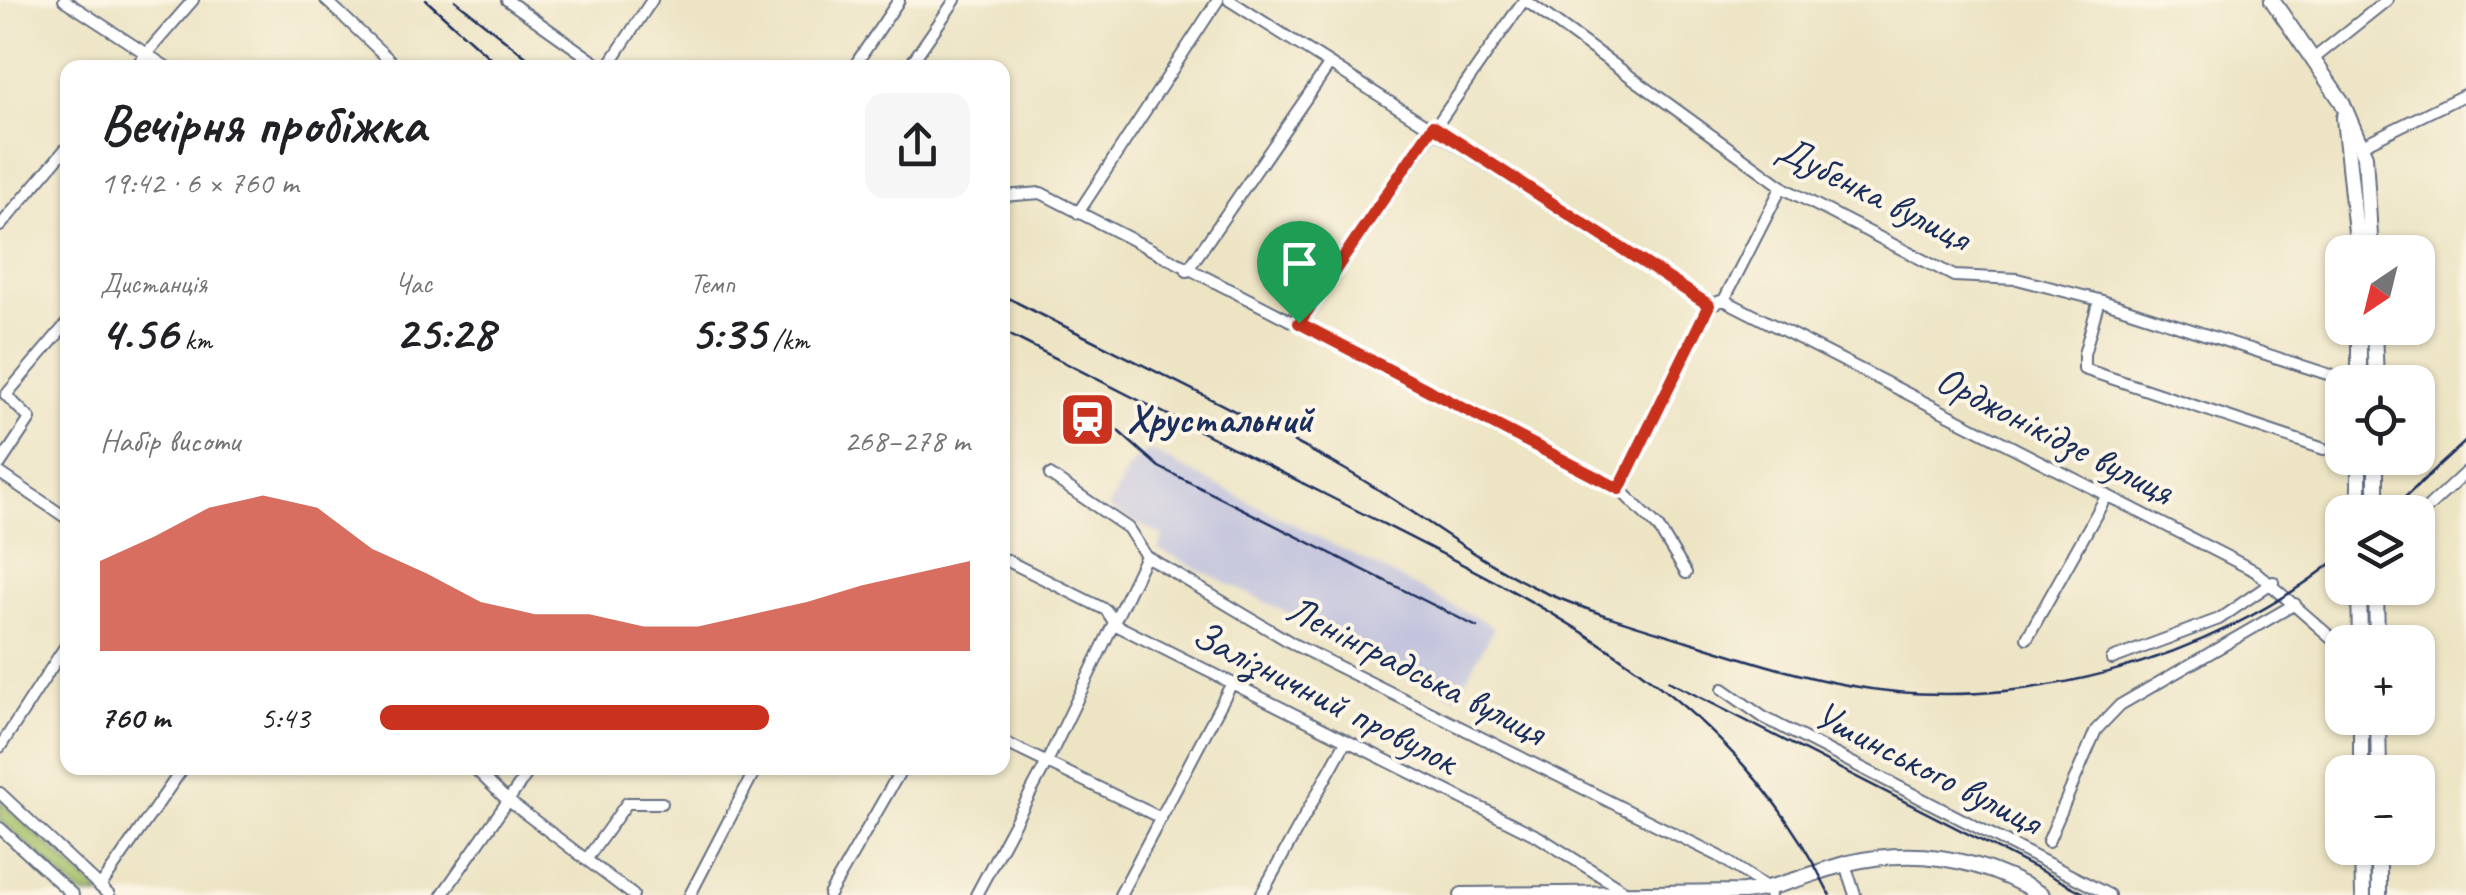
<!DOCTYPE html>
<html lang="uk">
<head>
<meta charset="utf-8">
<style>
	:root { --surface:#fff; --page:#f6f6f6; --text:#202124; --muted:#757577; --accent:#c8321e }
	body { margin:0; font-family:Caveat,sans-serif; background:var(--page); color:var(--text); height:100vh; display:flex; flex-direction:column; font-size:38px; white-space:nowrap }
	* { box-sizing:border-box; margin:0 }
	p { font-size:32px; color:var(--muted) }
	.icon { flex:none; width:55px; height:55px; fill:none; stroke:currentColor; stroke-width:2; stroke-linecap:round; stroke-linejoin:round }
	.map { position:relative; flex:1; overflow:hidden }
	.details { position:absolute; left:60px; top:60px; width:950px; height:715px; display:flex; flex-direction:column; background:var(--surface); border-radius:20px; box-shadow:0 2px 8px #0004 }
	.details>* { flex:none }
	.needle { width:65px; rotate:215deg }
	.tools { position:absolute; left:2325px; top:235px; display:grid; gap:20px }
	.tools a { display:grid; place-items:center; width:110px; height:110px; border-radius:20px; background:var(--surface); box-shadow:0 2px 8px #0004; font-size:50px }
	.pin { position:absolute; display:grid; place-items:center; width:85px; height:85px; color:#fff; margin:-102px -42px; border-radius:50% 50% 50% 0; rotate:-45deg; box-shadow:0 0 10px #0007 }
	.pin .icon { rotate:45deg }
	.round { display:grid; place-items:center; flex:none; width:105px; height:105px; border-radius:20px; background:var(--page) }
	.head { display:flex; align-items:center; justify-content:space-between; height:170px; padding:0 40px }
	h1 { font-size:55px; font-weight:600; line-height:75px }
	.stats { display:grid; grid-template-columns:repeat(3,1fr); gap:15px; height:170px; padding:10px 40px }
	.stats div { display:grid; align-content:center }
	.stats b { font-size:50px; font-weight:600 }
	.stats small { font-size:28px; font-weight:400 }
	.stats p { font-size:28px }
	.chart { height:280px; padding:20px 40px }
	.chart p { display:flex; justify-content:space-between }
	.chart svg { width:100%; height:180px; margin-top:10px; fill:var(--accent); opacity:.7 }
	ul { padding:0 40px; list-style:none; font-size:32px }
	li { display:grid; grid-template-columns:160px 120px 1fr; align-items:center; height:75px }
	li i { height:25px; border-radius:12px; background:var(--accent) }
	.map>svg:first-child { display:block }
	.industrial { fill:#c1c2dd }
	.green { fill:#a8c36a; stroke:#627964; stroke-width:2.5 }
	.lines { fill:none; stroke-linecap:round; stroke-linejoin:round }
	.minor-casing { stroke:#646e82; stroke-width:14 }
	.major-casing { stroke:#646e82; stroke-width:18 }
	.minor { stroke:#fff; stroke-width:10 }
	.major { stroke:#fff; stroke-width:14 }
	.rail { stroke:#1b2f5e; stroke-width:2.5 }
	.route-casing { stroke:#fff; stroke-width:20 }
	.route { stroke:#c8321e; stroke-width:12 }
	.labels { text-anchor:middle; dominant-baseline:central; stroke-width:8; stroke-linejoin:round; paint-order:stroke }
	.street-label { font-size:40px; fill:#1b2f5e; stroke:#fcf5e5 }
	.poi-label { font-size:40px; font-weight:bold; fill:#1b2f5e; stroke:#fcf5e5; text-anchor:start }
</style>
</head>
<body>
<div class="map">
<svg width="2466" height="895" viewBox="0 0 2466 895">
	<rect width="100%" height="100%" fill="#fcf5e5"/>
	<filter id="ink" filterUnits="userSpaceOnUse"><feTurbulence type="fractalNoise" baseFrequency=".01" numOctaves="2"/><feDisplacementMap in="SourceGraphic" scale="20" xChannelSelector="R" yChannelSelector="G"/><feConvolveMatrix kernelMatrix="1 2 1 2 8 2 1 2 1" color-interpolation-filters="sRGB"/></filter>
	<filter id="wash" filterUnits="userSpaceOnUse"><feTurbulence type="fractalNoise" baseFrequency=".0048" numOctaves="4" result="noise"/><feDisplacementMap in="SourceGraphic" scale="40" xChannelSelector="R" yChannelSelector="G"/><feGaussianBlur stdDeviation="2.25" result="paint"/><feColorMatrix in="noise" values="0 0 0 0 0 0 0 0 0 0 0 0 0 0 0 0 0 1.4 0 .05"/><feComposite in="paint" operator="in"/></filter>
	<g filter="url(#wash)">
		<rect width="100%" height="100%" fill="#ede4c4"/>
		<!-- industrial -->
		<path class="industrial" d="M1148 450 1494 627 1457 697 1158 549 1163 536 1108 509 1128 468Z"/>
		<!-- green -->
		<path class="green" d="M0 800 102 895H82L0 820Z"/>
	</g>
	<g filter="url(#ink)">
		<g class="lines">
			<defs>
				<path id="minor" d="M64 0 168 68
					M326 0 398 68
					M507 0 603 68
					M1229 0 1709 305
					M1525 0 1787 190 1954 276 2017 279 2099 300 2352 382
					M2312 60 2387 0
					M134 68 193 0
					M607 68 652 0
					M853 68 899 0
					M908 68 955 0
					M2360 146 2466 94
					M1002 196 1041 193 1619 489 1658 527 1686 573
					M1078 213 1218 0
					M0 226 68 146
					M1187 271 1329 65
					M1724 300 2255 571 2342 647
					M2099 300 2084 354V369L2324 449
					M1299 323 1524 0
					M0 464 30 419 6 395 68 322
					M0 473 68 519
					M1050 475 1128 528 1146 556 1295 645 1719 856 1769 889 1770 895
					M1619 489 1709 305 1724 300 1782 186
					M2418 517 2466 472
					M1002 558 1106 610 1116 625 1539 837 1623 890
					M2027 638 2107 495
					M2112 659 2219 619 2273 582
					M1723 689 1763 717 2109 895
					M1002 741 1161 818
					M0 747 68 642
					M474 768 506 799 633 895
					M0 793 109 895
					M0 828 73 895
					M2048 842 2096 730 2120 705 2295 604
					M586 860 627 803H662
					M1845 864 1855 895
					M100 887 183 768
					M442 895 531 768
					M690 895 756 768
					M829 895 902 768
					M976 895 1046 764 1146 556
					M1120 895 1232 683
					M1261 895 1345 743"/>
				<path id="major" d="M2272 0 2342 102 2365 156 2371 252
					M2344 118 2358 252
					M2359 328V382
					M2374 328 2376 382
					M2359 512V458
					M2376 512V458
					M2359 588 2360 642
					M2376 588 2377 642
					M2361 718V772
					M2378 718 2379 772
					M2362 848 2363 895
					M2379 848V895
					M1462 895 1743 892C1780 888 1812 873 1848 863 1918 846 1982 859 2042 895"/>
			</defs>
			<!-- minor casing -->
			<use href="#minor" class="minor-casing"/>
			<!-- major casing -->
			<use href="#major" class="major-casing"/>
			<!-- minor -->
			<use href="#minor" class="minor"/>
			<!-- major -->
			<use href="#major" class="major"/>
			<!-- rail -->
			<path class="rail" d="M426 0 501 68
				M455 0 540 68
				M1002 295C1114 352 1229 405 1339 466 1409 505 1471 558 1544 592 1590 612 1639 626 1687 641 1739 657 1792 675 1847 685 2013 717 2213 662 2342 555
				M1002 331C1115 388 1227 445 1340 502 1536 602 1729 686 1830 895
				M1093 409 1159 467 1477 627
				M2389 512 2466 441
				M1668 681 2088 895"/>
		</g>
	</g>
	<g class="lines" filter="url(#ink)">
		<defs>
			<path id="route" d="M1433 126 1709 305 1619 489 1299 323Z"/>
		</defs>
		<!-- route casing -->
		<use href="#route" class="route-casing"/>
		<!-- route -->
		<use href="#route" class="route"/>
	</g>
	<!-- icons -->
	<defs>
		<symbol id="station-square" viewBox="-11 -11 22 22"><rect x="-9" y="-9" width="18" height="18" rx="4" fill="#c8321e" stroke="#fcf5e5"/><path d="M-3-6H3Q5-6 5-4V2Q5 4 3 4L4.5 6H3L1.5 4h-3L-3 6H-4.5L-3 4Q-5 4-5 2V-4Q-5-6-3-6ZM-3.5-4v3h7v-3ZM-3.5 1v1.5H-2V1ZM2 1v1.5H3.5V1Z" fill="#fff"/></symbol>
	</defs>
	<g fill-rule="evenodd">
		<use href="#station-square" x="1056" y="388" width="63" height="63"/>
	</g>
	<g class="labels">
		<!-- street labels -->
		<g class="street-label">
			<text transform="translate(1874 193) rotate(27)">Дубенка вулиця</text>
			<text transform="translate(2055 435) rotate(27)">Орджонікідзе вулиця</text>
			<text transform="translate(1416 670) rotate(27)">Ленінградська вулиця</text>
			<text transform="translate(1325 697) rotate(27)">Залізничний провулок</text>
			<text transform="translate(1928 768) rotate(27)">Ушинського вулиця</text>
		</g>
		<!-- poi labels -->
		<g class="poi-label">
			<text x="1127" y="419">Хрустальний</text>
		</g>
	</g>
</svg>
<div class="tools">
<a><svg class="needle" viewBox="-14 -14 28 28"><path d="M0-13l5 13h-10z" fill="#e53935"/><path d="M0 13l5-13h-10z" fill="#757577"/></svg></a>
<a><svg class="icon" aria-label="locate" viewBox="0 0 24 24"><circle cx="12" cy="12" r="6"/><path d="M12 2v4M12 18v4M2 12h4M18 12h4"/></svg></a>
<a><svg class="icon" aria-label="layers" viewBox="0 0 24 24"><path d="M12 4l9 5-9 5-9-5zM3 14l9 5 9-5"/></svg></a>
<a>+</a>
<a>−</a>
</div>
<div class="pin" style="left:1299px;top:323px;background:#1e9e55"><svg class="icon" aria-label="arrive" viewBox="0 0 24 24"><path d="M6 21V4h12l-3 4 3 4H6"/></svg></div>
<section class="details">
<div class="head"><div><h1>Вечірня пробіжка</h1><p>19:42 · 6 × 760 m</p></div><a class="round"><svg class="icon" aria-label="share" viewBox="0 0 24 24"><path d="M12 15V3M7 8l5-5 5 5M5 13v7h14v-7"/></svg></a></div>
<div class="stats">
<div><p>Дистанція</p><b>4.56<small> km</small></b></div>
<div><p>Час</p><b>25:28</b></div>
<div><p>Темп</p><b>5:35<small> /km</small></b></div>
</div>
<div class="chart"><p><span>Набір висоти</span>268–278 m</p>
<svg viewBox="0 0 160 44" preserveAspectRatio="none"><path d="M0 44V22L10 16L20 9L30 6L40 9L50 19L60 25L70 32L80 35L90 35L100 38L110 38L120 35L130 32L140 28L150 25L160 22V44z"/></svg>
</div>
<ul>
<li><b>760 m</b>5:43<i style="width:66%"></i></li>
</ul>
</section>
</div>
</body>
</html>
